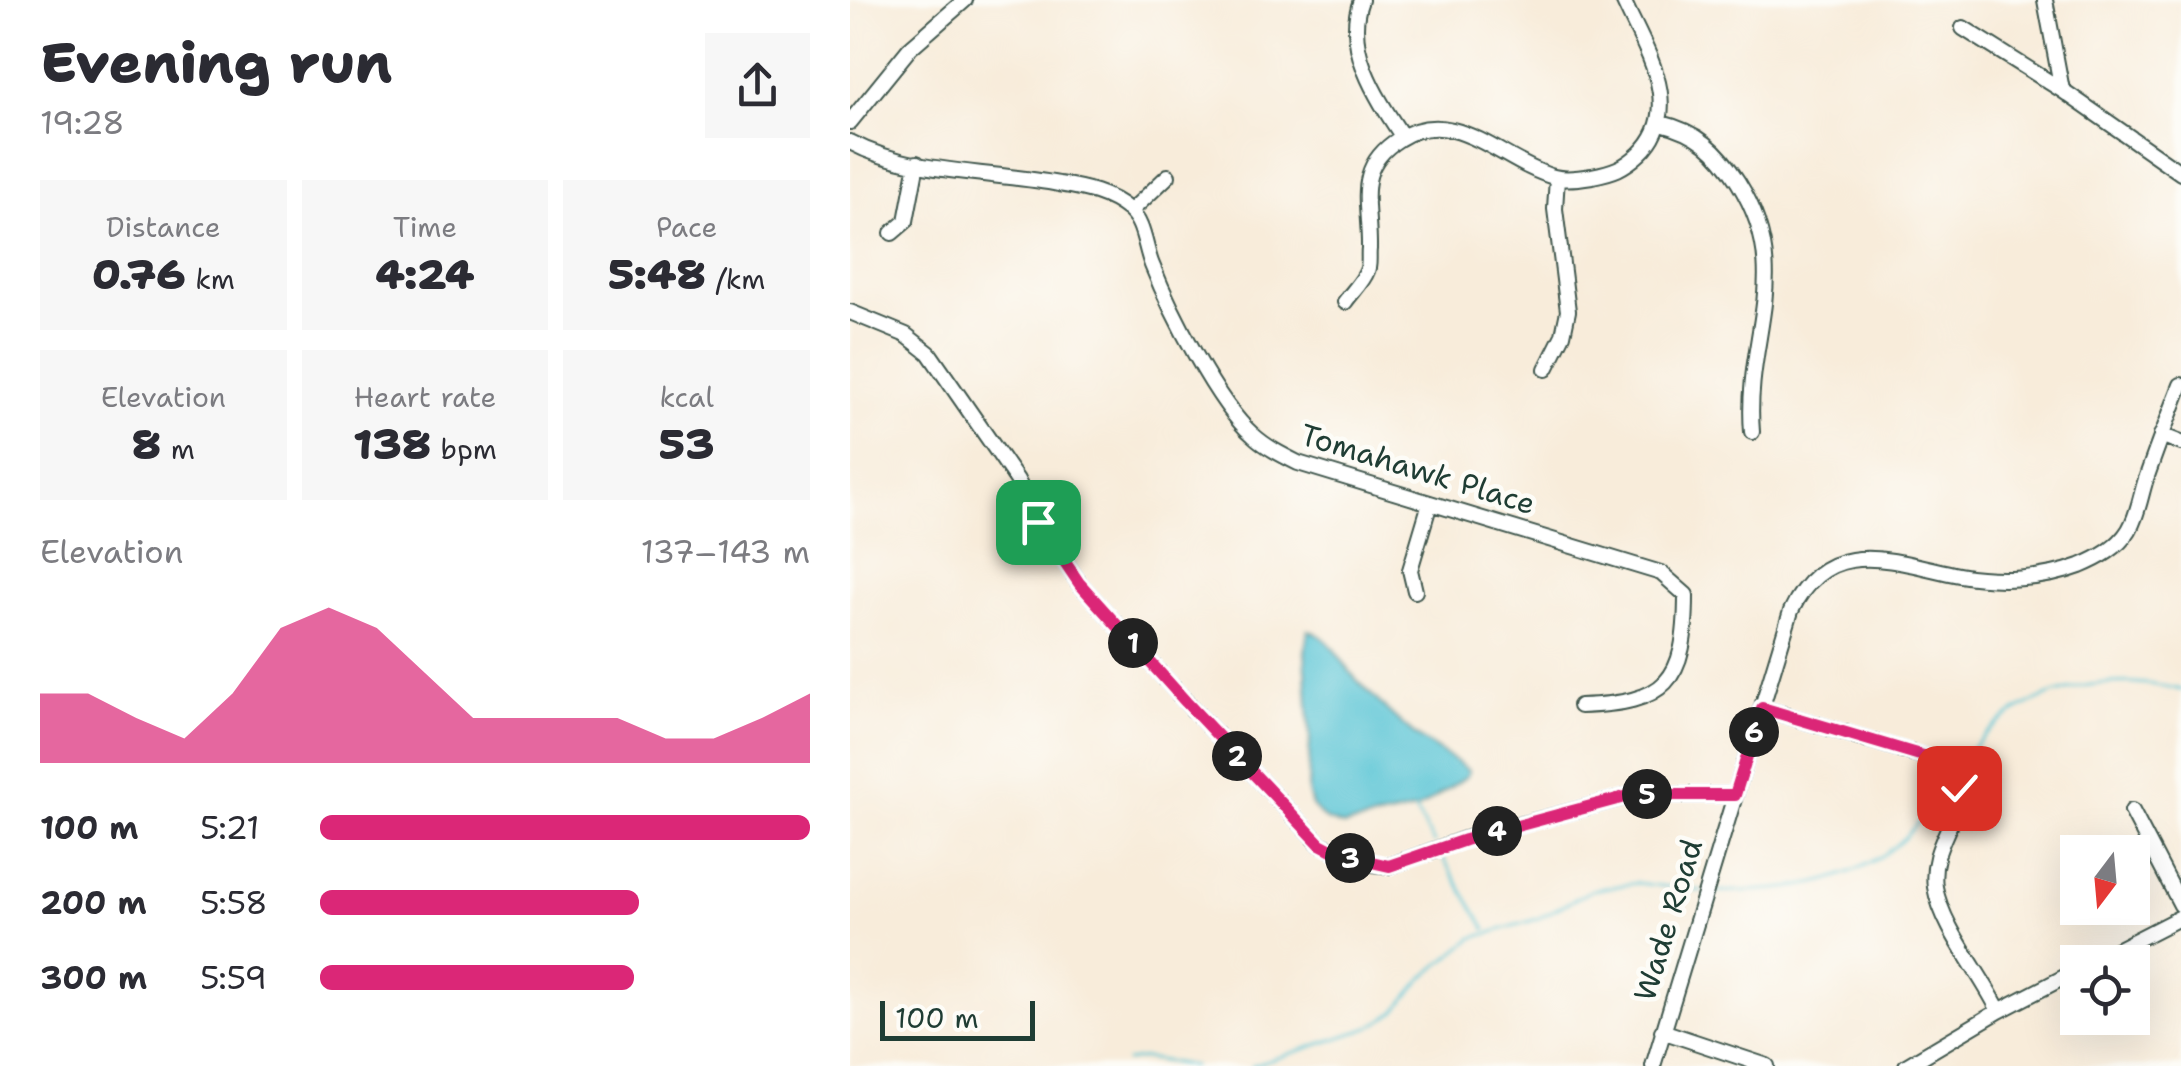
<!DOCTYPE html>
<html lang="en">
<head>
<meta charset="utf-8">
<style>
	:root { --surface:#fff; --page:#f7f7f7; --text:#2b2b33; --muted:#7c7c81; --accent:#db2777 }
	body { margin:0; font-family:"Shantell Sans",sans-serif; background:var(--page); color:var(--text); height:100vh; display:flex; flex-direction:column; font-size:38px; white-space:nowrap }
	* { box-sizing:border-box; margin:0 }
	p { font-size:32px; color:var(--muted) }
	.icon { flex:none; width:55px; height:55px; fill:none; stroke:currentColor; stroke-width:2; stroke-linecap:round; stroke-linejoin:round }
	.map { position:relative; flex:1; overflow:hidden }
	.panel { display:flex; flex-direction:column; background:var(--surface); width:850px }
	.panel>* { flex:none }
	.needle { width:65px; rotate:196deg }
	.tools { position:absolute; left:1210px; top:835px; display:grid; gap:20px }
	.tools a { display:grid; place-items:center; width:90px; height:90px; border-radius:0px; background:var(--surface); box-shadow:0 10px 40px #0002; font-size:50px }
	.scale { position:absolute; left:30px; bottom:25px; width:155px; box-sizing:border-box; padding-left:10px; border:5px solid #1f3d34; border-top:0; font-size:28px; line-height:35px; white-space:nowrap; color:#1f3d34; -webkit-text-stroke:8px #fdfcf7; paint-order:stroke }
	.pin { position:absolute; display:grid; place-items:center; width:85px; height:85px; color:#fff; margin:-42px; border-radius:20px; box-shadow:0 5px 15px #0006 }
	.km { position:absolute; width:50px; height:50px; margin:-25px; border-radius:50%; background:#222; color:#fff; font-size:28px; line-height:50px; text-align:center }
	.round { display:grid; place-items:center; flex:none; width:105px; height:105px; border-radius:0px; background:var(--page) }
	.summary { display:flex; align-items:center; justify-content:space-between; height:170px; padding:0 40px }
	h1 { font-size:55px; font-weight:800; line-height:75px }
	.stats { display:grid; grid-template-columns:repeat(3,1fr); gap:15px; height:170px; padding:10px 40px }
	.stats div { display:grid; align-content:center; border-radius:0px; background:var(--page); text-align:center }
	.stats b { font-size:42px; font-weight:800 }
	.stats small { font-size:28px; font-weight:400 }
	.stats p { font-size:28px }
	.chart { height:280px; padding:20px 40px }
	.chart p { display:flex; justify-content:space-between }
	.chart svg { width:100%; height:180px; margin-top:10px; fill:var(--accent); opacity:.7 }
	ul { padding:0 40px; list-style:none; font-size:32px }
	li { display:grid; grid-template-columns:160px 120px 1fr; align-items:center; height:75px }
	li i { height:25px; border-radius:12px; background:var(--accent) }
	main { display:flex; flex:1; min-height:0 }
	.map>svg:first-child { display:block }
	.water { fill:#5ac5d5; stroke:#3c8184; stroke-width:2.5 }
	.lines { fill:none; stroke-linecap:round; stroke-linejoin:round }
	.stream { stroke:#5ac5d5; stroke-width:2.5 }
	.minor-casing { stroke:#40574d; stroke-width:18 }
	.minor { stroke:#fff; stroke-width:14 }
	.route-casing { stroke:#fff; stroke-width:20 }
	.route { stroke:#db2777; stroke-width:12 }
	.labels { text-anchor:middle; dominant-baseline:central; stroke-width:9; stroke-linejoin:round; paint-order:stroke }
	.street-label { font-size:30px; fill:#1f3d34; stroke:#fdfcf7 }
</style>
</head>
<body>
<main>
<section class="panel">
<div class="summary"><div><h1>Evening run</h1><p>19:28</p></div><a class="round"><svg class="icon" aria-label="share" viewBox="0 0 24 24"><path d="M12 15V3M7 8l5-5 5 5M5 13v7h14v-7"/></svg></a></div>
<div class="stats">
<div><p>Distance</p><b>0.76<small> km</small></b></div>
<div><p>Time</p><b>4:24</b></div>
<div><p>Pace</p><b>5:48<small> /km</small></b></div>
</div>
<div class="stats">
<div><p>Elevation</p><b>8<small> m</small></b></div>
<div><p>Heart rate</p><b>138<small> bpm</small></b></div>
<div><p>kcal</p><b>53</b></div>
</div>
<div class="chart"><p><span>Elevation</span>137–143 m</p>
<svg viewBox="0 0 160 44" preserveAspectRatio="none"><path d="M0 44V27L10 27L20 33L30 38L40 27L50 11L60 6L70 11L80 22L90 33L100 33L110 33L120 33L130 38L140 38L150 33L160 27V44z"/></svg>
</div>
<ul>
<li><b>100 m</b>5:21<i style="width:100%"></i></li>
<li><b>200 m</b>5:58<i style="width:65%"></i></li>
<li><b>300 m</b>5:59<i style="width:64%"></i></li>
</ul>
</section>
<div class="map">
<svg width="1331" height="1066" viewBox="0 0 1331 1066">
	<rect width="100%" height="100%" fill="#fdfcf7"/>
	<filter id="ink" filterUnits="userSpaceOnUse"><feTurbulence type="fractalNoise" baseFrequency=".01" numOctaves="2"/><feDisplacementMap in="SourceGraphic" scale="20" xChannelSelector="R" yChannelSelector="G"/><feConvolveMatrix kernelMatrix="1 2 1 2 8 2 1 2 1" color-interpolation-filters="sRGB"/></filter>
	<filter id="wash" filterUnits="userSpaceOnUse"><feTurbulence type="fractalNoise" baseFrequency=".0048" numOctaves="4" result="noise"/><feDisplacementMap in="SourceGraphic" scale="40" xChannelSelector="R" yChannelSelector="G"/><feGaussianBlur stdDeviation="2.25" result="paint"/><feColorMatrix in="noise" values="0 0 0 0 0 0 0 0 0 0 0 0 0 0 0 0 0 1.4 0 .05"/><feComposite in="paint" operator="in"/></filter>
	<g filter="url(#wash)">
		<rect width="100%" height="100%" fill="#f8ecda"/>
		<!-- water -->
		<path class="water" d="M458 630C483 638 491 663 507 680 527 700 549 724 572 740 588 751 604 759 619 771L617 776 568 809 493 826 474 819 462 806 458 791 460 739 455 652Z"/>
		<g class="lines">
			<!-- stream -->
			<path class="stream" d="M1105 772C1153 695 1245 668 1331 690
				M565 810 584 843
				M591 855 636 929
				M860 891C927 893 1001 887 1053 839 1070 823 1084 801 1098 783
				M276 1061 295 1058 344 1066
				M402 1066 519 1028 545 1012 574 977 623 938 687 919 742 890 787 883 852 891"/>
		</g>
	</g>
	<g filter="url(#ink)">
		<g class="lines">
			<defs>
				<path id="minor" d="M511 0C493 48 527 98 552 136
					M1195 0 1212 90
					M1113 28 1212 90 1331 173
					M0 122 60 48 115 0
					M811 123C848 132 868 150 888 182 946 275 894 336 902 432
					M0 142C62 175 141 171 209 184 234 188 259 193 279 210 294 222 295 248 302 265 320 310 367 404 403 435 416 447 432 455 448 463L811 573 836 595C836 683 816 703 730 706
					M281 211 318 176
					M42 233 56 221 67 163
					M495 302C501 293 513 282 517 271 520 265 518 255 519 249 520 203 503 168 549 139 603 103 653 163 704 177 715 180 730 178 742 176 763 172 774 168 789 154 837 109 794 48 773 0
					M0 312 56 335 79 353 167 480 188 521 229 583 336 702 470 844 515 863 539 866 615 839 783 795H885
					M696 369 713 335 718 311 705 209 707 178
					M1311 435 1331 443
					M565 591 560 570 580 503
					M912 708 1079 758C1143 801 1077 829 1085 887 1092 928 1131 973 1149 1011
					M1282 811 1331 905
					M1243 962 1331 917
					M812 1031 917 1066
					M803 1066 941 611C978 533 1043 562 1109 575 1148 582 1193 580 1230 566 1249 558 1268 548 1279 530 1288 515 1291 494 1296 479 1307 447 1319 416 1331 385
					M1056 1066 1149 1011 1228 970"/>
			</defs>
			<!-- minor casing -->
			<use href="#minor" class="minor-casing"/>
			<!-- minor -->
			<use href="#minor" class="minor"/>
		</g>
	</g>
	<g class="lines" filter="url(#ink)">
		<defs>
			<path id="route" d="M188 522 229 583 336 702 470 844 491 855 539 866 615 840 782 795H885L912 708 1080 758 1100 772 1109 788"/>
		</defs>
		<!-- route casing -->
		<use href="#route" class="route-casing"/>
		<!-- route -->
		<use href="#route" class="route"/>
	</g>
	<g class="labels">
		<!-- street labels -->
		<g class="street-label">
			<text transform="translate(568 469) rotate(17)">Tomahawk Place</text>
			<text transform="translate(818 920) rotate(-73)">Wade Road</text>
		</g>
	</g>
</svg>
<div class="tools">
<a><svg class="needle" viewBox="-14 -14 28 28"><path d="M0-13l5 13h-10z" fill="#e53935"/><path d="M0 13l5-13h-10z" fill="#7c7c81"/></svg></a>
<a><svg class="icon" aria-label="locate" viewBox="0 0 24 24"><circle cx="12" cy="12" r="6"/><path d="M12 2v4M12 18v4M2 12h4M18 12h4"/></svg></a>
</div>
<div class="scale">100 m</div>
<div class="pin" style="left:188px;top:522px;background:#1e9e55"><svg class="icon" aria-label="arrive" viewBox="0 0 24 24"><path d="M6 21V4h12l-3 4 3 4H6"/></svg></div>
<div class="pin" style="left:1109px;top:788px;background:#d93025"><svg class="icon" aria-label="check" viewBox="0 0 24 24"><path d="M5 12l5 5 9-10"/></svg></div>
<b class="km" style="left:283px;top:643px">1</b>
<b class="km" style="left:387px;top:756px">2</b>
<b class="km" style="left:500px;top:858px">3</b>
<b class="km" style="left:647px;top:831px">4</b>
<b class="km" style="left:797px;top:794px">5</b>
<b class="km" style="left:904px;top:732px">6</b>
</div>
</main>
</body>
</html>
